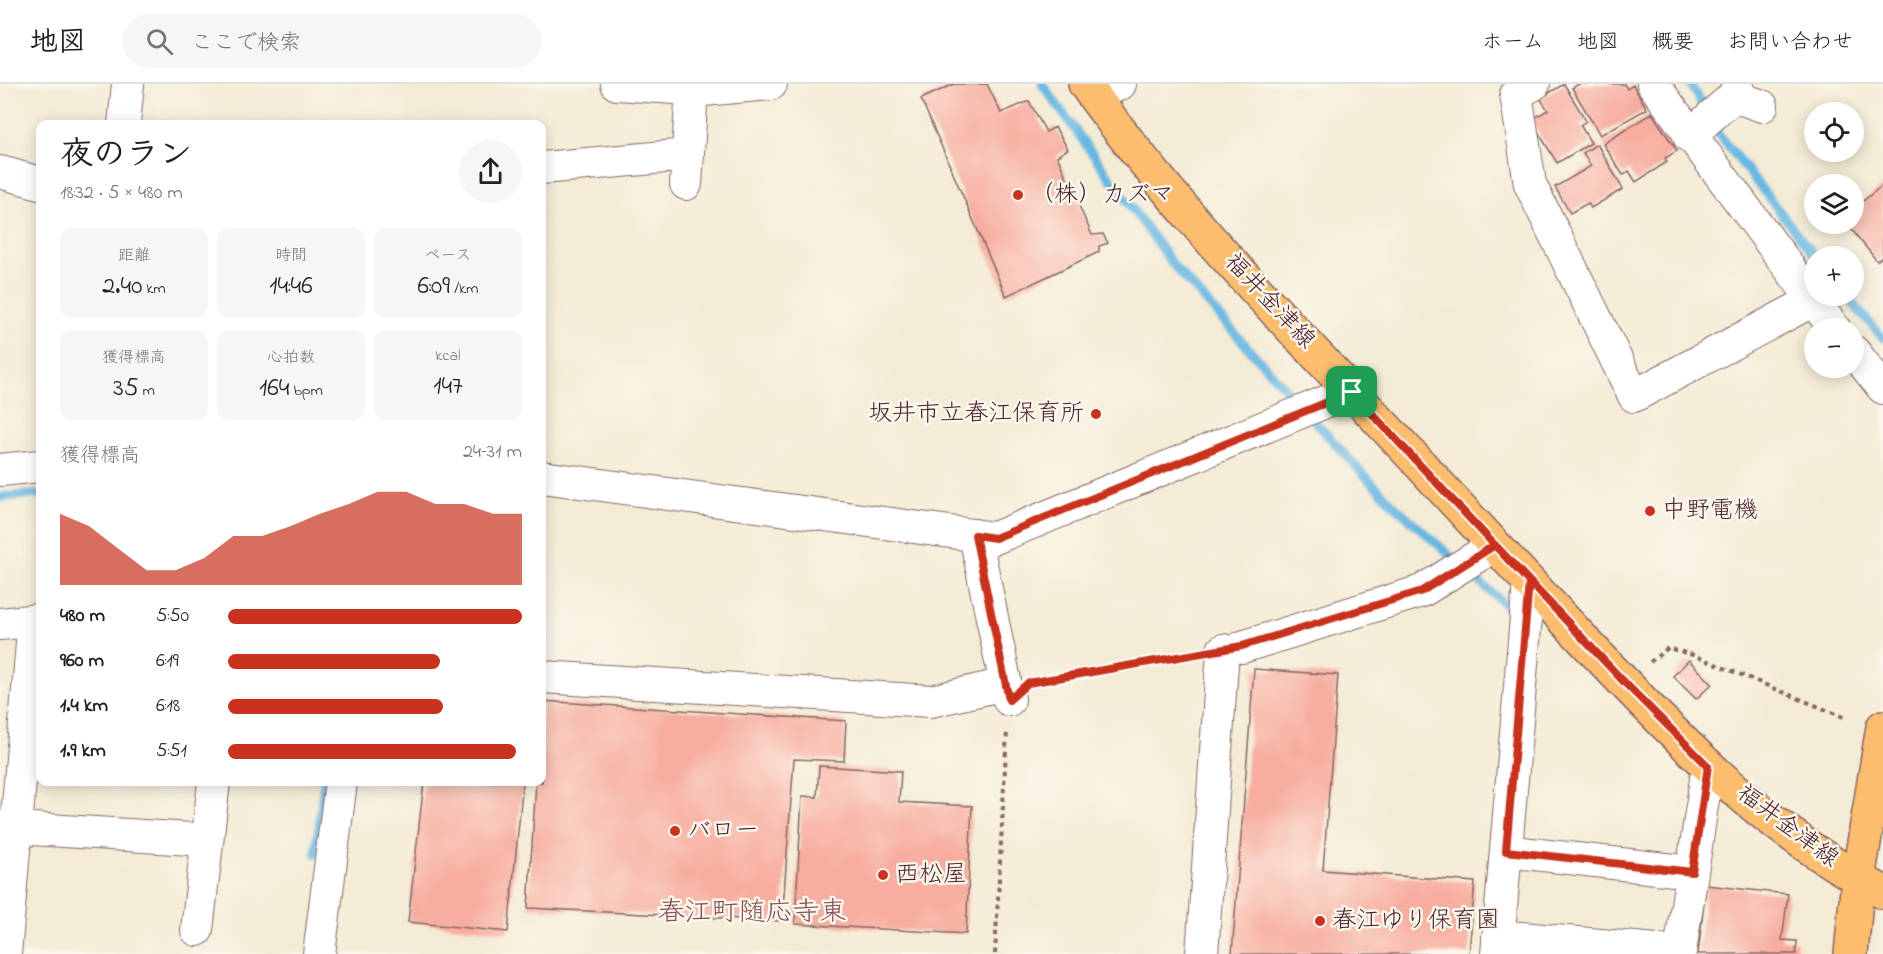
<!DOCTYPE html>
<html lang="ja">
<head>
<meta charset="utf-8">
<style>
	:root { --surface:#fff; --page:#f6f6f6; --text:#202124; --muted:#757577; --line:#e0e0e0; --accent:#c8321e }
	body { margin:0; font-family:"Indie Flower","Klee One",sans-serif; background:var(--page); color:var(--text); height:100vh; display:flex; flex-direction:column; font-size:22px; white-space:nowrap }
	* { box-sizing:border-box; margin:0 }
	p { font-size:20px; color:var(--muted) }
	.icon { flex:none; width:33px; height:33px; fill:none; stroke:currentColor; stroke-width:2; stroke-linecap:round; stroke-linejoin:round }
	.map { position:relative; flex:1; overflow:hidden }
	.sheet { position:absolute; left:36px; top:36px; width:510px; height:666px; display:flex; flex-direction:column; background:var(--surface); border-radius:12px; box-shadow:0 3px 15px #0003 }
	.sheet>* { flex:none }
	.fabs { position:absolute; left:1804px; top:18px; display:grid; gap:12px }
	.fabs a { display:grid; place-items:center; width:60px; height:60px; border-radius:50%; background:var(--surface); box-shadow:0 3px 15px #0003; font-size:30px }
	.pin { position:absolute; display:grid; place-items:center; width:51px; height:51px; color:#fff; margin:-26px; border-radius:12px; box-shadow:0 3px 9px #0006 }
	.round { display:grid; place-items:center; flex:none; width:63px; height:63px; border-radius:32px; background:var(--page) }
	.head { display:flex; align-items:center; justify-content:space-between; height:102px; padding:0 24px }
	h1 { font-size:33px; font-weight:600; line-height:45px }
	.figures { display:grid; grid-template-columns:repeat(3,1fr); gap:9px; height:102px; padding:6px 24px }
	.figures div { display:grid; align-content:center; border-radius:12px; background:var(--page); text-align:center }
	.figures b { font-size:26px; font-weight:600 }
	.figures small { font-size:16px; font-weight:400 }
	.figures p { font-size:16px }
	.chart { height:168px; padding:12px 24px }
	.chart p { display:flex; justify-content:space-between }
	.chart svg { width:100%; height:108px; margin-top:6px; fill:var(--accent); opacity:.7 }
	ul { padding:0 24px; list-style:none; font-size:20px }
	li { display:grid; grid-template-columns:96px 72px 1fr; align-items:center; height:45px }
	li i { height:15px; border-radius:8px; background:var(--accent) }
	header { display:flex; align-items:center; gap:36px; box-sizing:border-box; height:84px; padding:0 30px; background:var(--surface); border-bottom:2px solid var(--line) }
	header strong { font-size:28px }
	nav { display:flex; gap:33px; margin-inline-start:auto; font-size:21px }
	.search { width:420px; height:54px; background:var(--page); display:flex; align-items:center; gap:15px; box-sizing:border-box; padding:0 21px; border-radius:33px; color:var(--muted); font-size:22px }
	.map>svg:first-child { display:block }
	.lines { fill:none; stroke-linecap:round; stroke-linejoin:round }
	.stream { stroke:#67b7e2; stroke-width:9 }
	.building { fill:#f7ad9f }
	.minor-casing { stroke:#866666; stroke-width:34 }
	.major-casing { stroke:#866666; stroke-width:36 }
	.path { stroke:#866666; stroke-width:4; stroke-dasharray:4.5 4.5; stroke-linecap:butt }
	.minor { stroke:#fff; stroke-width:32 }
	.major { stroke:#fcbd6e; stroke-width:33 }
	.route-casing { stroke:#fff; stroke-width:12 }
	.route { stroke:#c8321e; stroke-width:8 }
	.poi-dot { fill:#c8321e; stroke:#fbf7ec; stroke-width:2 }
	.labels { text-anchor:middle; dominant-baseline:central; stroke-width:5; stroke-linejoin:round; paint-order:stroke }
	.poi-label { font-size:24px; fill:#4a1f2b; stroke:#fbf7ec; text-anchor:start }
	.street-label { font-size:24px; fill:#4a1f2b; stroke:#fbf7ec }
	.quarter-label { font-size:27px; fill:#875154; stroke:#fbf7ec }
</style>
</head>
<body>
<header>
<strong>地図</strong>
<div class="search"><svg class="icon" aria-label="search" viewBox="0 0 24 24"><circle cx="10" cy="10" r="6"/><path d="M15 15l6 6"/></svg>ここで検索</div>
<nav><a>ホーム</a><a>地図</a><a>概要</a><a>お問い合わせ</a></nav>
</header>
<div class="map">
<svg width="1883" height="870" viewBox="0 0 1883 870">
	<rect width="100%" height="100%" fill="#fbf7ec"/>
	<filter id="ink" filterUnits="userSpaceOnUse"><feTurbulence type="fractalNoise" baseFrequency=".0167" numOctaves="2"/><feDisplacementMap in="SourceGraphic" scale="12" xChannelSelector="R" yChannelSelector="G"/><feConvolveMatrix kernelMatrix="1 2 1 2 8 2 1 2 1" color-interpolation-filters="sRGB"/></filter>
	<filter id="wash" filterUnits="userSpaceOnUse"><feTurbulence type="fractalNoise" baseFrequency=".008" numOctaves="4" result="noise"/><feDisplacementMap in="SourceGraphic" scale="24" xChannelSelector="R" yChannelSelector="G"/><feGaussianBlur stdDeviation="1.35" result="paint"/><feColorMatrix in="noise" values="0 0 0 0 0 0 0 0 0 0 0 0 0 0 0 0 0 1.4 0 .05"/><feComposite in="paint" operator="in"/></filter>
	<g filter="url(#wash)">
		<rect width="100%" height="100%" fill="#f4ebd4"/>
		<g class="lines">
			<!-- stream -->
			<path class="stream" d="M1042 0 1173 181 1361 388 1395 422 1512 527 1511 536
				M1690 0 1719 51 1815 172
				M1846 212 1883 254
				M0 413 40 410
				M316 770 324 698"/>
		</g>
		<g id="blocks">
			<!-- building -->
			<path class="building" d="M954 0H987L1001 29 1029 17 1046 48 1055 43 1068 65 1057 72 1092 151 1103 150 1108 159 1099 162V168L1006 212 921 15Z
				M1564 0 1586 37 1580 41 1591 59 1557 79 1531 36 1548 26 1540 14Z
				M1579 0H1624L1627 5 1633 1 1647 25 1600 51 1572 4Z
				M1652 29 1677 67 1665 74 1667 78 1636 98 1629 87 1623 91 1603 60Z
				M1597 60 1623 105 1591 124 1588 119 1570 129 1555 103 1591 82 1583 69Z
				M1883 101V172L1877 177 1847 140H1854V124Z
				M1689 576 1712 600 1696 615 1673 592Z
				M1254 585 1338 591 1323 786 1475 798 1469 870H1232Z
				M542 617 846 637 844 677 794 675 782 837 528 824 536 698H542Z
				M819 682 901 687 899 718 972 722 966 850 795 840 802 712 817 713Z
				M424 698H523L508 848 408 838Z
				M1706 801 1788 810 1782 856 1797 857 1796 870H1698Z"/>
		</g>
	</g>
	<g filter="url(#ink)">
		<use href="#blocks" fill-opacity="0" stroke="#866666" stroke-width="1.5"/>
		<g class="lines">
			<defs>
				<path id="minor" d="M617 0 703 6 771 0
					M1534 0 1516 10 1530 100 1634 312 1812 217
					M1653 0 1834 244
					M1094 12 1120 0
					M1734 12 1762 22
					M124 40 128 0
					M1689 52 1734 12 1738 0
					M542 84 688 71
					M0 88 40 99
					M686 100 692 5
					M1854 268 1883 304
					M0 386 40 382
					M542 393 995 454 1352 307
					M975 451 1009 616
					M0 540 40 536
					M1242 563 1422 507 1495 461
					M542 593 931 617 1005 600
					M0 743 207 756
					M1506 767 1692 788
					M197 846 214 698
					M1498 852 1680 868 1708 682
					M5 870 34 536
					M319 870 341 698
					M1202 870 1223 566
					M1497 870 1529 498"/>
				<path id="major" d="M1085 0C1186 141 1312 264 1430 391 1484 450 1539 509 1594 567 1680 658 1770 750 1883 808
					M1851 870 1858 795 1883 643"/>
			</defs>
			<!-- minor casing -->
			<use href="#minor" class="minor-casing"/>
			<!-- major casing -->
			<use href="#major" class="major-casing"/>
			<!-- path -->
			<path class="path" d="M1650 578 1668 564 1693 571 1846 634
				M1036 598 1191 571
				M995 870 1007 647"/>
			<!-- minor -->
			<use href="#minor" class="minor"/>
			<!-- major -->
			<use href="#major" class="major"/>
		</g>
	</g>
	<g class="lines" filter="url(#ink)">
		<defs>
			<path id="route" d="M1352 308 995 454 975 451 1009 616 1028 599 1242 562 1422 507 1495 461 1625 599 1708 682 1692 788 1506 767 1529 498 1352 308"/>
		</defs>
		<!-- route casing -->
		<use href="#route" class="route-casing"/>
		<!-- route -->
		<use href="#route" class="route"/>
	</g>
	<!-- markers -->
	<g class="poi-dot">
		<circle cx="1018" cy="111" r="6"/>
		<circle cx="1096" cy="330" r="6"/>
		<circle cx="1650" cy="427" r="6"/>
		<circle cx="675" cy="747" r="6"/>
		<circle cx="883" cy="791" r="6"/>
		<circle cx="1320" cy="837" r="6"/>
	</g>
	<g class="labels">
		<!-- poi labels -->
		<g class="poi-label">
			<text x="1030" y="111">（株）カズマ</text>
			<text x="1084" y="330" text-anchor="end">坂井市立春江保育所</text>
			<text x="1662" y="427">中野電機</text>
			<text x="687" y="747">バロー</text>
			<text x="895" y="791">西松屋</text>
			<text x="1332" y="837">春江ゆり保育園</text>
		</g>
		<!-- street labels -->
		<g class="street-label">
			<text transform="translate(1269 218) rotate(47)">福井金津線</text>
			<text transform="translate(1787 743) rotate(37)">福井金津線</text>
		</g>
		<!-- quarter labels -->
		<g class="quarter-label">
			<text x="752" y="829">春江町随応寺東</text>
		</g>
	</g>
</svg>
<div class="fabs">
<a><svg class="icon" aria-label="locate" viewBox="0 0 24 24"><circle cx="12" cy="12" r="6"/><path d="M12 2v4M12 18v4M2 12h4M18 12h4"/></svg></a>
<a><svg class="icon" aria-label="layers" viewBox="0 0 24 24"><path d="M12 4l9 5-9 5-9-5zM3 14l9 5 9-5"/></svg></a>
<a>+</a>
<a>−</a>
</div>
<div class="pin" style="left:1352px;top:308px;background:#1e9e55"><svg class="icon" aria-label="arrive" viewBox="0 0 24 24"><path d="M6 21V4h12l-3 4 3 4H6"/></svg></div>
<section class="sheet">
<div class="head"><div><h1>夜のラン</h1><p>18:32 · 5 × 480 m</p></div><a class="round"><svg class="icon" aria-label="share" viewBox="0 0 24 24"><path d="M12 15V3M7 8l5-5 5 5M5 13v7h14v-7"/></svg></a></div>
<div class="figures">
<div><p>距離</p><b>2.40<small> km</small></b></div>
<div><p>時間</p><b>14:46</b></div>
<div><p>ペース</p><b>6:09<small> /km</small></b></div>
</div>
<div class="figures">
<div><p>獲得標高</p><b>35<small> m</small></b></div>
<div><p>心拍数</p><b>164<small> bpm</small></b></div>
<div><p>kcal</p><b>147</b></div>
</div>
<div class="chart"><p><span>獲得標高</span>24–31 m</p>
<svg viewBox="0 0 160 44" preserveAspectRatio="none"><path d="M0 44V15L10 20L20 29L30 38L40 38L50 33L60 24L70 24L80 20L90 15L100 11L110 6L120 6L130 11L140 11L150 15L160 15V44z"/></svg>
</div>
<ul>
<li><b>480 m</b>5:50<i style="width:100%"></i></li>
<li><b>960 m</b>6:19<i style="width:72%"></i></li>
<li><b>1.4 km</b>6:18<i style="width:73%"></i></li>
<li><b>1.9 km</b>5:51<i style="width:98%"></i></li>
</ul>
</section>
</div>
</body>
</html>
